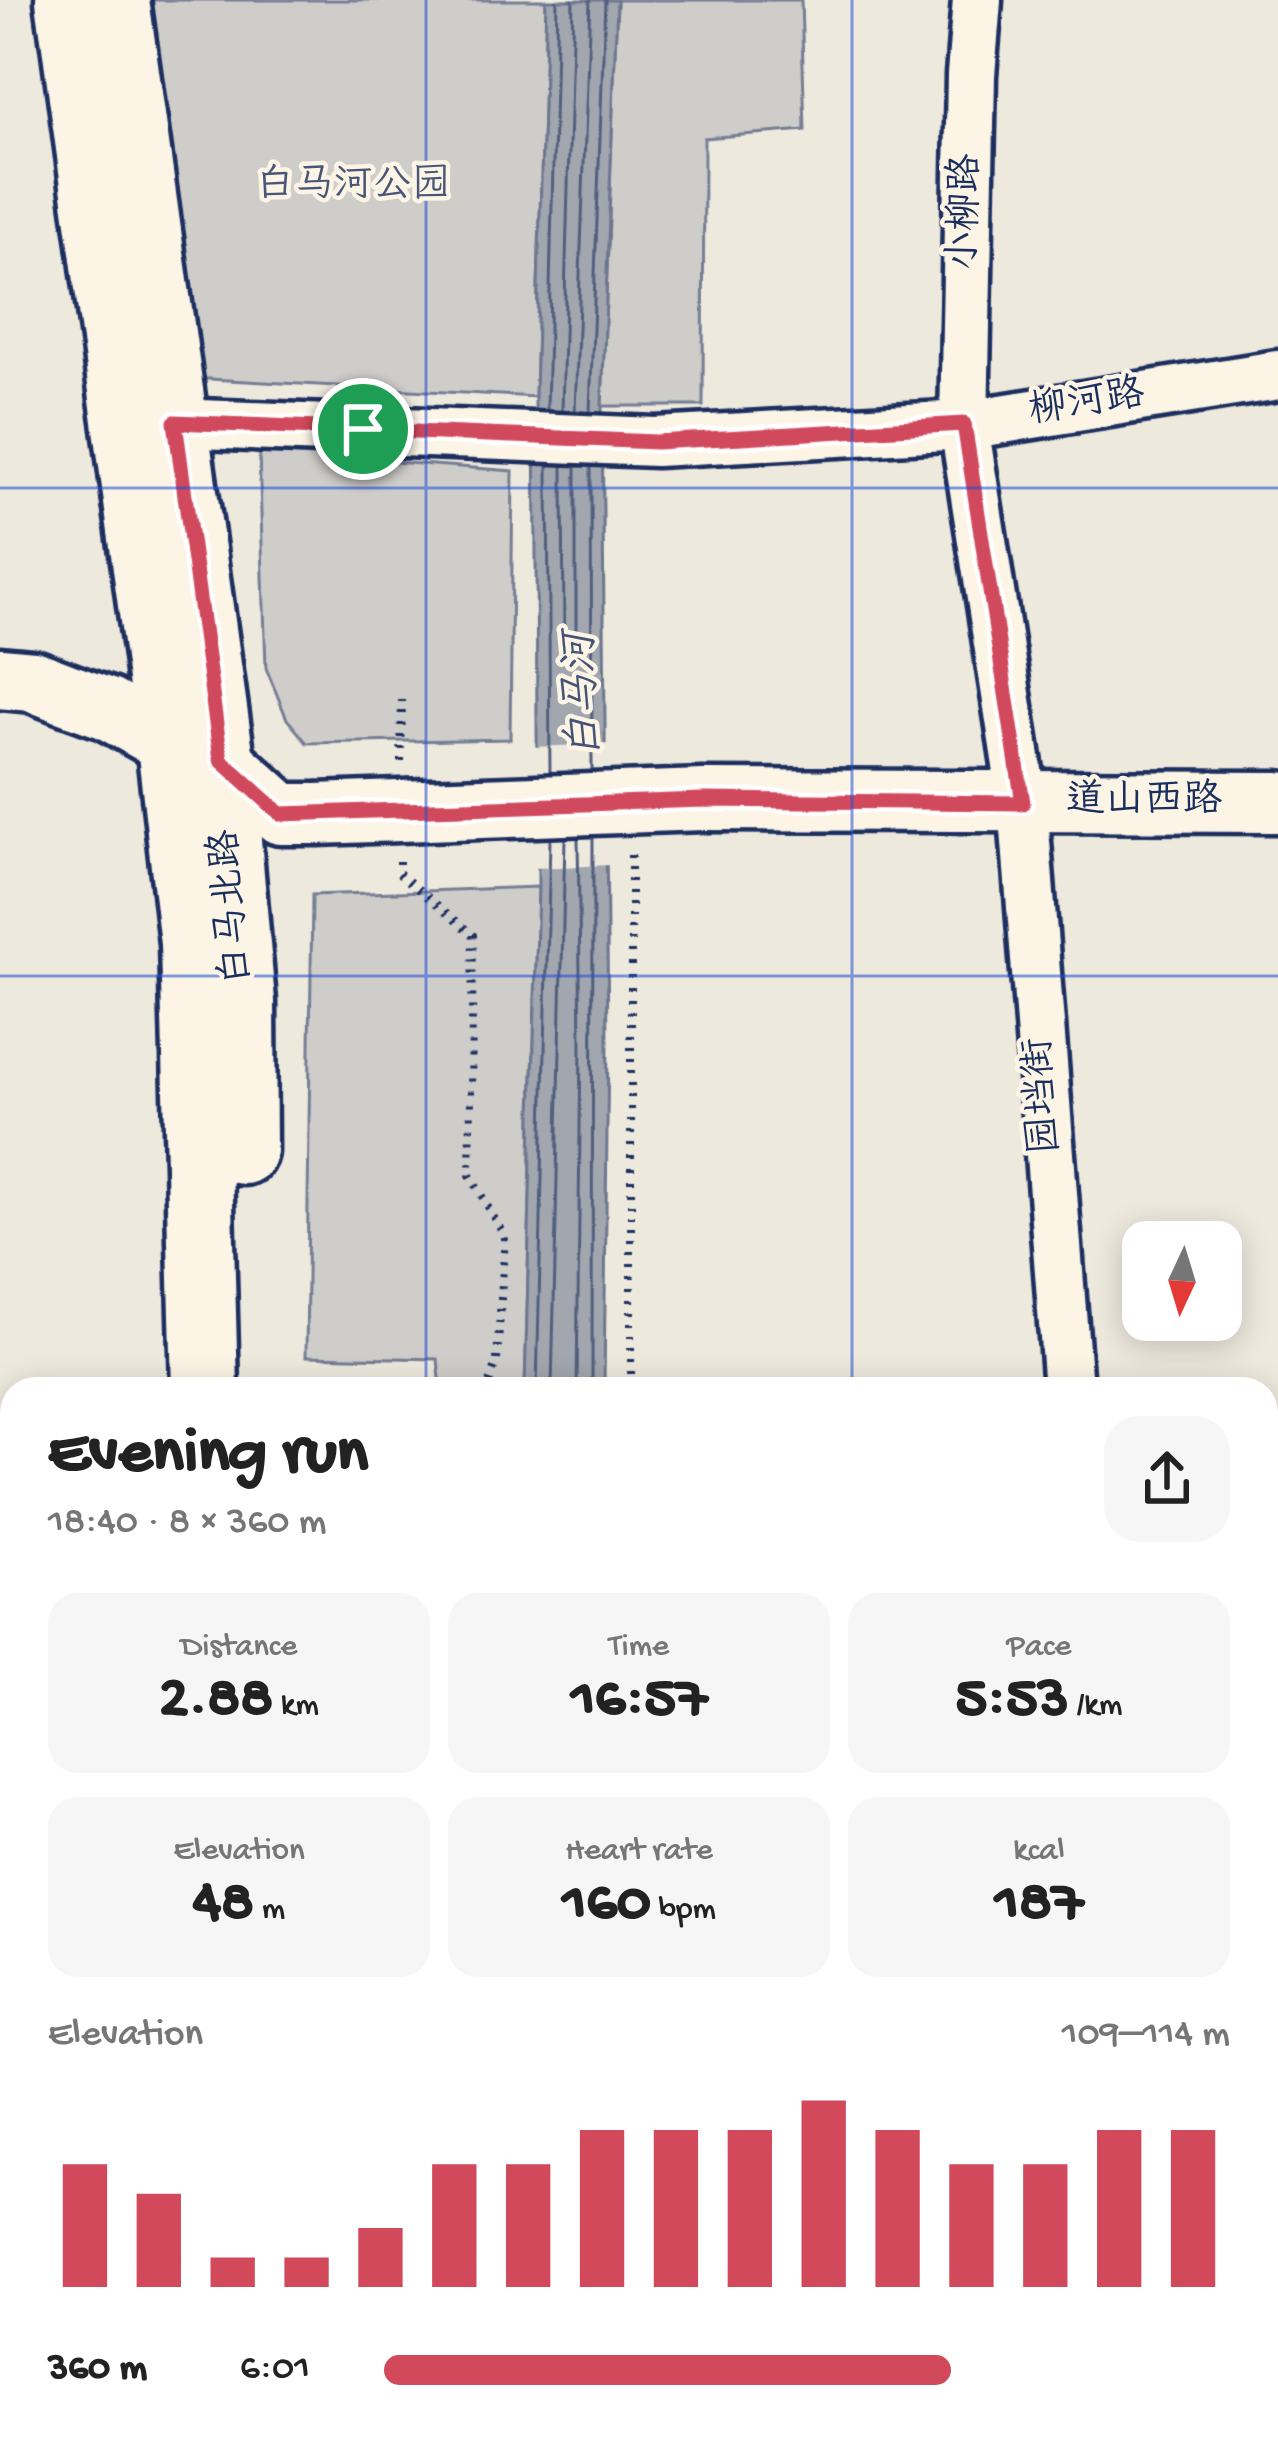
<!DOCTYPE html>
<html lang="en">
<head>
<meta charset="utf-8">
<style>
	:root { --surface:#fff; --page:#f6f6f6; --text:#222; --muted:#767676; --accent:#d1495b }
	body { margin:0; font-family:"Gochi Hand","LXGW WenKai TC",sans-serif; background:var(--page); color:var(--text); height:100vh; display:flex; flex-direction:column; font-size:45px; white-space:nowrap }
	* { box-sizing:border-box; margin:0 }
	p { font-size:39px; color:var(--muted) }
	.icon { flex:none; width:66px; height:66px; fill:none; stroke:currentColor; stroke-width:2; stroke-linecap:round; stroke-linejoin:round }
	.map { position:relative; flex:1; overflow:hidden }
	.details { position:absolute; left:0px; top:1377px; width:1278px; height:1062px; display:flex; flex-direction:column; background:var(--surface); border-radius:36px 36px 0 0; box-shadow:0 6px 30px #0003 }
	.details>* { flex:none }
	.needle { width:78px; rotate:184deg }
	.buttons { position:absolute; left:1122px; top:1221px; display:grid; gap:24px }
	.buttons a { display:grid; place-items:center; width:120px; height:120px; border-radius:24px; background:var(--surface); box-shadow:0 6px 30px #0003; font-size:60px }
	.pin { position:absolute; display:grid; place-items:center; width:102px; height:102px; color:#fff; margin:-51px; border:6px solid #fff; border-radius:50%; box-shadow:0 3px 12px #0007 }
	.round { display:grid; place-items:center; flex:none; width:126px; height:126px; border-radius:36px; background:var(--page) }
	.headline { display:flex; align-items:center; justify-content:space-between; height:204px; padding:0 48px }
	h1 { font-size:66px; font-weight:700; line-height:90px }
	.figures { display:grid; grid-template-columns:repeat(3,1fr); gap:18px; height:204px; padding:12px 48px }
	.figures div { display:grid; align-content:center; border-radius:30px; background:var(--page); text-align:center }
	.figures b { font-size:60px; font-weight:700 }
	.figures small { font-size:33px; font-weight:400 }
	.figures p { font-size:33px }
	.chart { height:336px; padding:24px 48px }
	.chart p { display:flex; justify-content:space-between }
	.chart svg { width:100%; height:216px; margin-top:12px; stroke:var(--accent); stroke-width:6 }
	ul { padding:0 48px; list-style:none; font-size:39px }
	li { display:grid; grid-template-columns:192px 144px 1fr; align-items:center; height:90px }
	li i { height:30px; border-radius:15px; background:var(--accent) }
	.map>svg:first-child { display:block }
	.green { fill:#cfcdca; stroke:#757e94; stroke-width:3 }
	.water { fill:#a2a7af; stroke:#6c778f; stroke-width:3 }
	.pier { fill:#eee9dd }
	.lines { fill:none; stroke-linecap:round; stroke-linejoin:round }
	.shore { stroke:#515f7e; stroke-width:3 }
	.minor-casing { stroke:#1b2f5e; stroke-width:57 }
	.tertiary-casing { stroke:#1b2f5e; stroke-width:69 }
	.secondary-casing { stroke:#1b2f5e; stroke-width:75 }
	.primary-casing { stroke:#1b2f5e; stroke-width:75 }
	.path { stroke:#1b2f5e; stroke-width:8; stroke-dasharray:3 9; stroke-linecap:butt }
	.minor { stroke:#fcf5e5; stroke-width:48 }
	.tertiary { stroke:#fcf5e5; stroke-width:60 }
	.secondary { stroke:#fcf5e5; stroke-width:66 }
	.primary { stroke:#fcf5e5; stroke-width:66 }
	.tertiary-bridge-casing { stroke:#1b2f5e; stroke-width:69; stroke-linecap:butt }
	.tertiary-bridge { stroke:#fcf5e5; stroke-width:60 }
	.route-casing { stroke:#fff; stroke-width:24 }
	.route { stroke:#d1495b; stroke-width:15 }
	.grid { fill:none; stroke:#1d4ed8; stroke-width:3; stroke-opacity:0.55 }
	.labels { text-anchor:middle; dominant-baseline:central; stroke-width:9; stroke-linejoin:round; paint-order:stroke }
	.park-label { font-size:39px; fill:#485679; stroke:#fcf5e5 }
	.street-label { font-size:39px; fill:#1b2f5e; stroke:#fcf5e5 }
	.water-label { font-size:42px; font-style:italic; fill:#445376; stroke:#fcf5e5 }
</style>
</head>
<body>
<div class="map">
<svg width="1278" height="2439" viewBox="0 0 1278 2439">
	<rect width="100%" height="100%" fill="#eee9dd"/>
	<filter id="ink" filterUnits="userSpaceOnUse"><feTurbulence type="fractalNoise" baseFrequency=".00833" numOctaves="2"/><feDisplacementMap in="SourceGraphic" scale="24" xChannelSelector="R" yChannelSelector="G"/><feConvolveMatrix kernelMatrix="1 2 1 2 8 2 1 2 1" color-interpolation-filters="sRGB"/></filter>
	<g filter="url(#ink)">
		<!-- green -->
		<path class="green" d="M137 0H546L535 397 191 378Z
			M617 0H801L805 130 704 138 703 406H602Z
			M259 452 513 471 510 739 307 743 287 719 266 668Z
			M538 887 525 1389H441L438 1359 306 1356 312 895Z
			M179 2427H343L342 2439H177Z"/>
		<!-- water -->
		<path class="water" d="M546 0H617L602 406 608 1042 604 1389H525L538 887 535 397Z"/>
		<!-- pier -->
		<path class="pier" d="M610 744 612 865 532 868V747Z"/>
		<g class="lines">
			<!-- shore -->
			<path class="shore" d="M547 411 557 0
				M562 411 573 0
				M575 412 590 0
				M590 412 605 0
				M548 465 550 773
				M563 465 564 655 570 661 576 655V466
				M591 466 592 771
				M537 1389 550 839
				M552 1389 565 838
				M577 1389 581 1042 578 838
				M592 1389 593 837"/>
			<defs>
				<path id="minor" d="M977 0 971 75 964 425 1023 803 1068 1389
					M175 423 656 442 964 425 1278 375
					M928 2439 932 2427"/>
				<path id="tertiary" d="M0 678 33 681 64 693 108 709 170 744 221 760 281 814H317
					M703 800 1278 802
					M0 2184 12 2185"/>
				<path id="secondary" d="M170 744 193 943 205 1389
					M221 760 242 1002 243 1151
					M79 2439 80 2427
					M126 2439 128 2427"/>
				<path id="primary" d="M69 0 170 744
					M116 0 221 760"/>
			</defs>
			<!-- minor casing -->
			<use href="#minor" class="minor-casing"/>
			<!-- tertiary casing -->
			<use href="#tertiary" class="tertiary-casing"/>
			<!-- secondary casing -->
			<use href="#secondary" class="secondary-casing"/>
			<!-- primary casing -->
			<use href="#primary" class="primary-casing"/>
			<!-- path -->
			<path class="path" d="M401 762 402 700
				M631 855V1389
				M399 861V873L473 935 470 1175 505 1237 497 1360 487 1389
				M455 2439 458 2427"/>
			<!-- minor -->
			<use href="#minor" class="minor"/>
			<!-- tertiary -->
			<use href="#tertiary" class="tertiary"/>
			<!-- secondary -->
			<use href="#secondary" class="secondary"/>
			<!-- primary -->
			<use href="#primary" class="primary"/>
			<defs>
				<path id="tertiary-bridge" d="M317 814 703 800"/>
			</defs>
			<!-- tertiary-bridge casing -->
			<use href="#tertiary-bridge" class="tertiary-bridge-casing"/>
			<!-- tertiary-bridge -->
			<use href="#tertiary-bridge" class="tertiary-bridge"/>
		</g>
	</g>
	<g class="lines" filter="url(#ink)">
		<defs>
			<path id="route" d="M175 422 656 442 964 424 1023 803 703 800 281 814 221 760Z"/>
		</defs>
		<!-- route casing -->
		<use href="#route" class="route-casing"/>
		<!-- route -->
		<use href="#route" class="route"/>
	</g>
	<!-- grid -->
	<path class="grid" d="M426 0V1389M852 0V1389M0 488H1278M0 976H1278M0 1463H12M1266 1463H1278M0 1951H12M1266 1951H1278M426 2427V2439M852 2427V2439"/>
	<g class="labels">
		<!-- park labels -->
		<g class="park-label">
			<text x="353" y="188">白马河公园</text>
		</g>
		<!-- street labels -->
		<g class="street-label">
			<text transform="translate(968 212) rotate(-89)">小柳路</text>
			<text transform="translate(1087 405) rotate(-9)">柳河路</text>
			<text x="1144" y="803">道山西路</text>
			<text transform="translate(234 907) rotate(-95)">白马北路</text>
			<text transform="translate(1045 1096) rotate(-94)">园垱街</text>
		</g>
		<!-- water labels -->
		<g class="water-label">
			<text transform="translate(586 695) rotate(-93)">白马河</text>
		</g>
	</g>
</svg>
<div class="buttons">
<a><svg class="needle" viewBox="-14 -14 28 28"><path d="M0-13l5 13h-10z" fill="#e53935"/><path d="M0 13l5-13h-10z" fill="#767676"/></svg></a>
</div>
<div class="pin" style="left:363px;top:429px;background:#1e9e55"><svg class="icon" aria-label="arrive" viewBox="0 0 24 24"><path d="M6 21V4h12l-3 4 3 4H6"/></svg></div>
<section class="details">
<div class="headline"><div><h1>Evening run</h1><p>18:40 · 8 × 360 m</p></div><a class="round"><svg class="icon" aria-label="share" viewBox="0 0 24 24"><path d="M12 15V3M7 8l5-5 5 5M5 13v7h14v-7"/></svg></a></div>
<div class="figures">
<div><p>Distance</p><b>2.88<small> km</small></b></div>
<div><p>Time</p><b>16:57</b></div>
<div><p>Pace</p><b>5:53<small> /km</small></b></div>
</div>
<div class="figures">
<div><p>Elevation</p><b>48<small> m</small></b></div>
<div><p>Heart rate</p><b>160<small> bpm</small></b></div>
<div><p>kcal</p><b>187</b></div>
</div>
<div class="chart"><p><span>Elevation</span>109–114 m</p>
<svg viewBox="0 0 160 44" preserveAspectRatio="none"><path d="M5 44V19M15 44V25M25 44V38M35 44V38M45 44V32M55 44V19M65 44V19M75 44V12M85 44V12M95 44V12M105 44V6M115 44V12M125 44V19M135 44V19M145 44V12M155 44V12"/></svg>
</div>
<ul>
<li><b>360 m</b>6:01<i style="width:67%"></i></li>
</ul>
</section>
</div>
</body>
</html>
